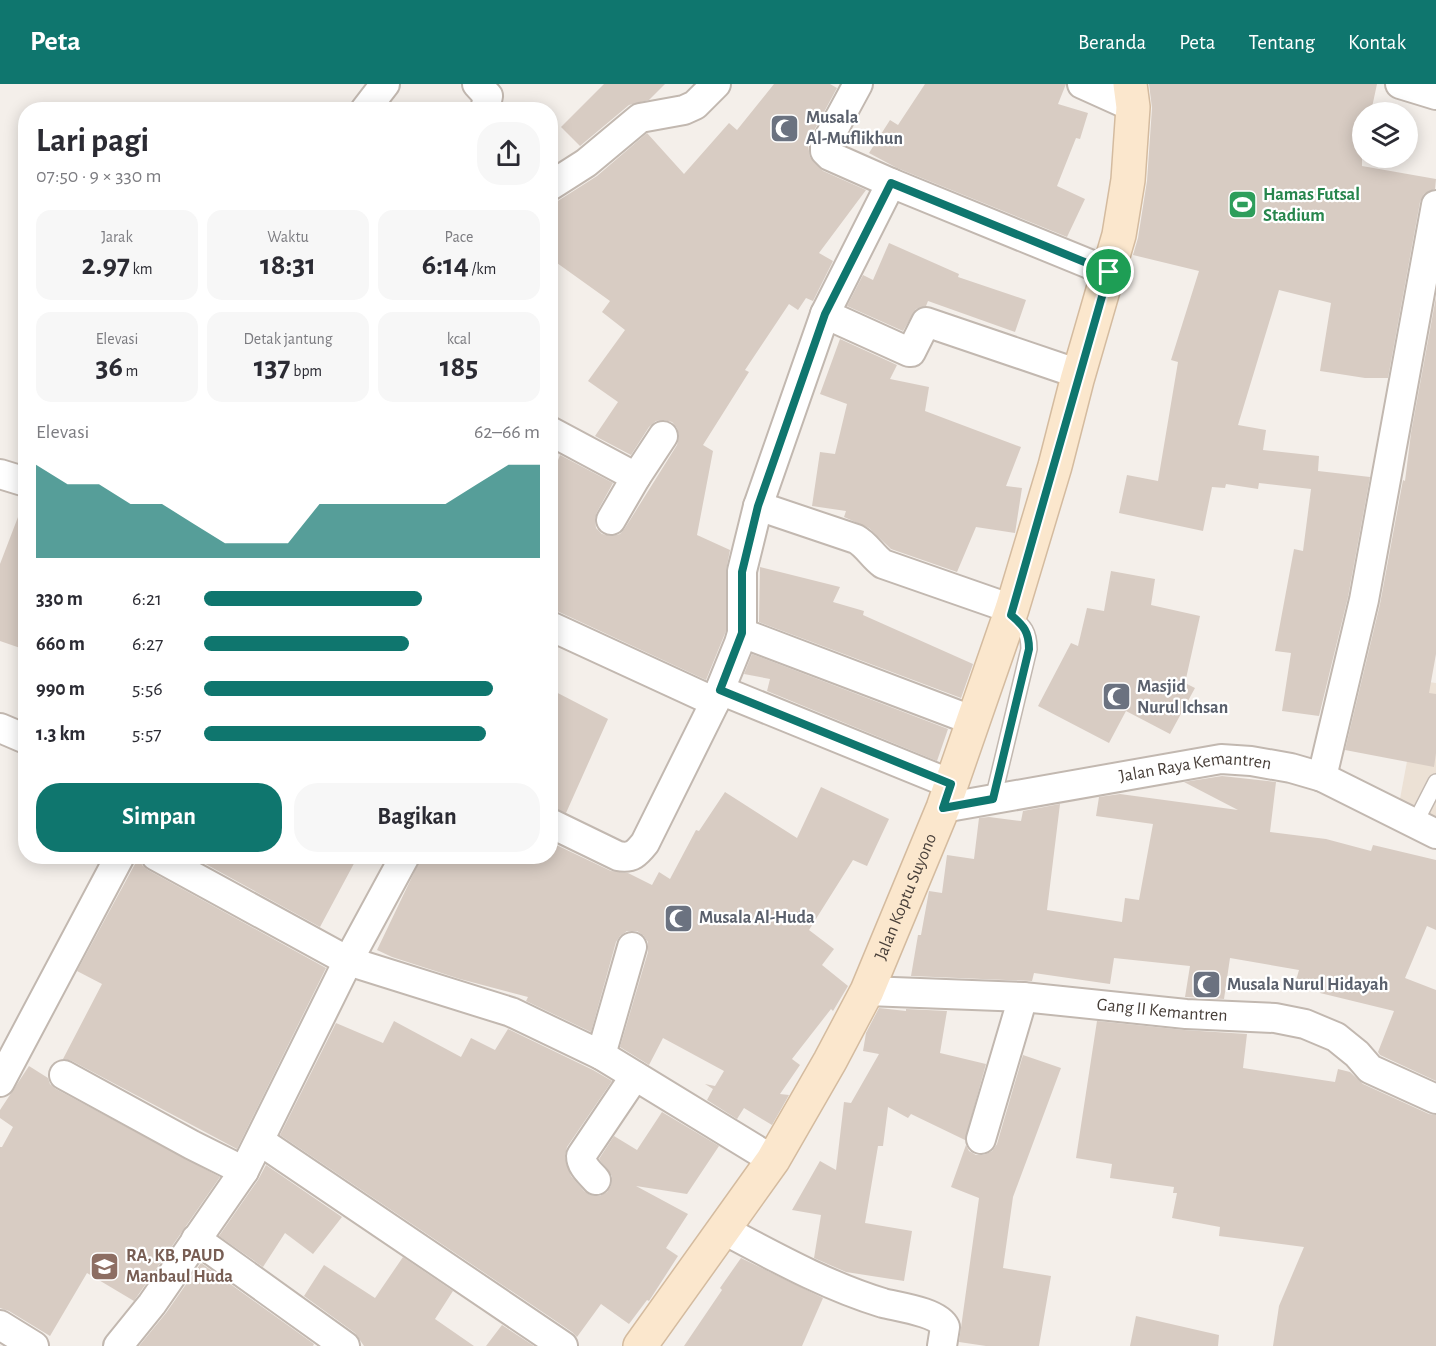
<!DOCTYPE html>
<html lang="id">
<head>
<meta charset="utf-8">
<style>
	:root { --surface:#fff; --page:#f7f7f7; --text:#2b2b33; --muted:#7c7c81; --accent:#0f766e }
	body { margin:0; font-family:"Alegreya Sans",sans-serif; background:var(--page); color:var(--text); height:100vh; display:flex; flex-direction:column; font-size:22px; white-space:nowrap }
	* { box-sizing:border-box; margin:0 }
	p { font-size:20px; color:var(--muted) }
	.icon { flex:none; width:33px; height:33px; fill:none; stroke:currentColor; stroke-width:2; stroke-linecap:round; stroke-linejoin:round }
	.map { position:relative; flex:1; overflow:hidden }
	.sheet { position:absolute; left:18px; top:18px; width:540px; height:762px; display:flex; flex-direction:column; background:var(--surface); border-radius:24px; box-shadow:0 3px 15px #0003 }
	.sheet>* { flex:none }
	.tools { position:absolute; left:1352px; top:18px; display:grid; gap:12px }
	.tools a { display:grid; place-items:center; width:66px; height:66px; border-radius:50%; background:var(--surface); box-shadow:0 3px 15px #0003; font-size:30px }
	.pin { position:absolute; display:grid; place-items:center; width:51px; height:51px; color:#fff; margin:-26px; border:3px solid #fff; border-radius:50%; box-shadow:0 2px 6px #0007 }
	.round { display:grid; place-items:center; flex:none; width:63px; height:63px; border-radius:24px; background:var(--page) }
	.summary { display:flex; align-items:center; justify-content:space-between; height:102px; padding:0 18px }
	h1 { font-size:33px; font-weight:600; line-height:45px }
	.metrics { display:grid; grid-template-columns:repeat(3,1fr); gap:9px; height:102px; padding:6px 18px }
	.metrics div { display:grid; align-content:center; border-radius:15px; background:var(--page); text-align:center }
	.metrics b { font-size:30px; font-weight:600 }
	.metrics small { font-size:16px; font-weight:400 }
	.metrics p { font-size:16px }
	.chart { height:168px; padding:12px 18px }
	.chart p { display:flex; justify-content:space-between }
	.chart svg { width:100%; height:108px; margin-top:6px; fill:var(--accent); opacity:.7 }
	.cta { display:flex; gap:12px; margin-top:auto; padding:12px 18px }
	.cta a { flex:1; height:69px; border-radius:24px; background:var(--accent); color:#fff; font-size:24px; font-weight:600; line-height:69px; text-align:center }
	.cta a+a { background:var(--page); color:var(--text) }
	ul { padding:0 18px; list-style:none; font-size:20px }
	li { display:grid; grid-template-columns:96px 72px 1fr; align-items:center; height:45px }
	li i { height:15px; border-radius:8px; background:var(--accent) }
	header { display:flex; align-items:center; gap:36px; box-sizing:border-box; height:84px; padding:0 30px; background:var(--accent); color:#fff }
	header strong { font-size:28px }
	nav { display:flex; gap:33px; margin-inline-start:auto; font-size:21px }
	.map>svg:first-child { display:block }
	.education { fill:#ece1d5 }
	.building { fill:#d8ccc3 }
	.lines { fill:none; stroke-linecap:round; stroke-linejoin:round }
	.lane-casing { stroke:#c2b8b0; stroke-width:18 }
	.street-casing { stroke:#c2b8b0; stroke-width:32 }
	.secondary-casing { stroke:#d4bb9f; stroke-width:36 }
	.lane { stroke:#fff; stroke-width:15 }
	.street { stroke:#fff; stroke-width:28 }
	.secondary { stroke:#fbe7cd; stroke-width:33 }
	.route-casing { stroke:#fff; stroke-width:12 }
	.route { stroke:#0f766e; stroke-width:8 }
	.labels { text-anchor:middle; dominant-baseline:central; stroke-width:4.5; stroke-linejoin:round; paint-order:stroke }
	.worship-label { font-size:18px; font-weight:bold; fill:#5b616d; stroke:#fff; text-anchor:start }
	.leisure-label { font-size:18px; font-weight:bold; fill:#27864d; stroke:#fff; text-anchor:start }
	.street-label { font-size:18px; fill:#483f39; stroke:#fff }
	.education-label { font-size:18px; font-weight:bold; fill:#785e54; stroke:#fff; text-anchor:start }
</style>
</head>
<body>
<header>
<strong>Peta</strong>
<nav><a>Beranda</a><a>Peta</a><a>Tentang</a><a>Kontak</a></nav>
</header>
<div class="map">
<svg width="1436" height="1262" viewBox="0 0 1436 1262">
	<rect width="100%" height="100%" fill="#f4efea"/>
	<!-- education -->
	<path class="education" d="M1422 597 1436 599V739L1399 720Z"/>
	<!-- building -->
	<path class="building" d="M604 0H665L649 16 629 21 580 62 561 43Z
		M774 0H830L837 4 810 54 808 61 810 73 823 87 866 106 819 169 833 177 813 217 806 214 798 226 789 220 745 286 749 288 703 361 713 367 697 451 730 466 726 487V547L706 596 557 527 550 526V398L560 371 613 399 597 428 595 435 596 444 602 450 612 452 620 450 625 444 677 361 679 352 677 344 672 338 663 336 656 337 649 343 631 371 595 352 618 318 588 297 625 246 602 228 610 217 550 174V122L597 92 647 49 684 90 729 39 737 46Z
		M925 0H1066L1058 20 1088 29 1080 55 1076 54 1057 102 1085 115 1067 153 897 84 869 69 890 36 898 41Z
		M1149 0H1377L1371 28H1362V82L1436 95 1435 105 1424 110 1420 118 1388 294H1365L1320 287 1331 219 1279 206 1238 341 1266 346 1263 366 1319 372 1318 387 1370 393 1348 513 1319 632 1282 627 1291 569 1275 567 1294 465 1303 467 1311 405 1259 399 1258 405 1226 400 1225 404 1212 403 1203 447 1119 429 1127 391 1158 397 1178 278 1171 276 1199 187 1133 171 1138 154 1147 97 1152 24Z
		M889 159 959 190 958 193 1026 216 1015 248 928 217 926 222 916 225 903 247 847 222 863 191 873 196Z
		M1436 213V570L1429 609 1436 610V669L1434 683 1345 666 1380 520 1403 396 1405 397 1411 349Z
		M840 255 897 281 890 295 929 303 925 327 1021 363 1006 402 1022 404 1015 449 976 443 957 488 891 465 869 444 844 433 846 427 812 422 820 368 835 370 847 320 820 310Z
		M23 420H26V566L0 557V480Z
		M760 483 840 503 833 518 864 527 863 531 973 580 961 614 759 538Z
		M1111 487 1155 495 1151 521 1200 532 1185 599 1195 604 1170 650 1126 627 1109 659 1038 622 1071 559 1078 562 1087 524 1104 527Z
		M752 570 948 645 937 677 767 607 770 595 744 590Z
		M550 605 608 635 566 729 550 723Z
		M1222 692 1276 698 1270 748 1326 755 1371 767 1373 761 1436 776V846L1427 842 1405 894 1436 906V997L1380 971 1378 968 1394 927 1320 909 1321 907 1295 900 1299 886 1230 874 1224 915 1185 913 1190 882 1114 874 1110 900 1034 889 1032 897 911 892 918 851H921L929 807 942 809 947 771 974 775 979 734 989 733 1021 737 1023 727 1060 720 1047 826 1122 838 1125 814 1139 816 1153 740 1096 732 1099 713 1120 710 1238 726 1184 698Z
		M821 703 889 735 867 782 853 776 809 846 834 865 822 881 848 902 833 927 831 925 792 975 800 981 780 1010 789 1011 772 1041 744 1024 737 1035 707 1016 713 1005 705 1000 715 1002 724 987 663 954 649 981 620 963 648 868V858L643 851 637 847H627L620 852 616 858 591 948 526 917 528 913 460 895 392 873 377 866 422 772H550V758L611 787 628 789 652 801 659 788 670 795 696 746 699 747 725 708 797 754Z
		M136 772H140L142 781 148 786 326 884 237 1065 72 977 63 975 102 900 77 887 135 780Z
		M191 772H358L320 843Z
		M879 924 906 927V925L947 927 940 969 986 980 965 1056 911 1030 908 1034 888 1023 883 1062H878L865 1139 912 1147 904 1197 846 1188 814 1174 821 1131 792 1126 820 1077 836 1086 844 1018 851 1019 879 970 863 967 866 949Z
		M394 937 461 973 471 954 495 966 508 945 593 986 612 997 567 1063 565 1073 571 1092 584 1107 590 1111 600 1112 607 1108 611 1102 612 1092 599 1075 614 1052 637 1066 662 1028 719 1062 687 1110 636 1102 688 1130 666 1164 678 1172 649 1217 647 1216 629 1240 601 1220 577 1253 572 1248 280 1051 336 939 383 959Z
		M1097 937 1184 946 1247 950 1243 984 1335 998 1338 985 1350 988 1363 1000 1429 1030 1436 1031V1262H1273L1279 1222 1304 1163 1219 1152 1220 1143 1172 1134 1177 1109H1173L1174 1103 1110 1094 1112 1080 1076 1074Z
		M1023 971 1061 984 1013 1113 1003 1184 1051 1192 1039 1262H986L959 1258 979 1114 951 1103 966 1061 969 1067 976 1071H984L992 1067 997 1060Z
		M29 982 48 994 50 1000 56 1005 220 1093 134 1217 87 1189 50 1252 9 1227 0 1224V1063H2L13 1043 0 1034V1026Z
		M266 1081 342 1133 313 1170 285 1149 263 1183 219 1152 258 1096Z
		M403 1173 453 1207 435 1235 474 1262H364L355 1249 304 1212 324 1181 375 1214Z
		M741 1174 823 1214 802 1262H684L722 1206 720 1204Z
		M201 1179 314 1260 313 1262H139L166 1229Z
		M1136 1232 1219 1251 1218 1262H1130Z
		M502 1241 534 1262H486Z"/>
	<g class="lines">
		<defs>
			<path id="lane" d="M993 715 1029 565C1029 548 1024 542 1011 531
				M1415 739 1436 698"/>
			<g id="street">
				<path d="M477 0 488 12 485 26"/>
				<path d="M858 0 825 61V67L830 72 891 99"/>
				<path d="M1082 0 1133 23"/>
				<path d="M1400 0 1436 11"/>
				<path d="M365 26 385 0"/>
				<path d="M550 102 586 79 640 34 684 26 695 21 716 0"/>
				<path d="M825 230 909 268H911L926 238 1079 290"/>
				<path d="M550 347 636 393 611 436"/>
				<path d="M0 390 26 398"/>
				<path d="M636 393 663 352"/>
				<path d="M758 422 856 455C867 461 872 472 883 480L1012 525"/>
				<path d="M550 542 715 618"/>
				<path d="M742 549 974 637"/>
				<path d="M720 606 951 700"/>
				<path d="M0 644 26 655"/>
				<path d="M1322 693 1364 516 1436 121"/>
				<path id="s1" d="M943 724 1221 675 1251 677 1291 684 1322 693 1436 750"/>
				<path d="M550 739 618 772C632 775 637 769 645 759L715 618 739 559 742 549V487L758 422 825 230 891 99 1109 188"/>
				<path d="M156 772 348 877 511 928 601 971 773 1076"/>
				<path id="s2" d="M867 907 1023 913 1186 930 1275 934 1305 940 1336 953 1357 970 1370 985 1436 1015"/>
				<path d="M601 971 632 863"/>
				<path d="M64 991 192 1061 244 1087"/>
				<path d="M0 998 120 772"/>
				<path d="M981 1055 1023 913"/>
				<path d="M260 1057 563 1262"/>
				<path d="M596 1096C590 1089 581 1082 581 1072L635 992"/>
				<path d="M724 1146C775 1173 827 1202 883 1219 899 1223 938 1228 945 1243L942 1262"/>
				<path d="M196 1155 345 1262"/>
				<path d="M0 1241 34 1262"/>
				<path d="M118 1262 152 1220 244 1087 348 877 405 772"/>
			</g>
			<g id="secondary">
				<path id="s3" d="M640 1262 773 1076 830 977 867 907 943 724 1012 525 1055 382 1077 296 1119 151 1128 96 1133 23 1130 0"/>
			</g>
		</defs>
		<!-- lane casing -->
		<use href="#lane" class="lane-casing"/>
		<!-- street casing -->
		<use href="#street" class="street-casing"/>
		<!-- secondary casing -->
		<use href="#secondary" class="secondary-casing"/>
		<!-- lane -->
		<use href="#lane" class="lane"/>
		<!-- street -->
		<use href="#street" class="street"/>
		<!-- secondary -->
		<use href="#secondary" class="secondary"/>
	</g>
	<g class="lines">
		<defs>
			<path id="route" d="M891 99 1109 188 1011 531C1024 542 1029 548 1029 565L993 715 943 724 951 700 720 606 742 549V488L758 422 825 230Z"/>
		</defs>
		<!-- route casing -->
		<use href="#route" class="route-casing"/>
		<!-- route -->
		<use href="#route" class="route"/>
	</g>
	<!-- icons -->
	<defs>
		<symbol id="mosque-square" viewBox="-11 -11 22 22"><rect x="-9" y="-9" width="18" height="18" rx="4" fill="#6b7280" stroke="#fff"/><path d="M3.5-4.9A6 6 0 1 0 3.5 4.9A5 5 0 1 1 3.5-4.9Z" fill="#fff"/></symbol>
		<symbol id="stadium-square" viewBox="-11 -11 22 22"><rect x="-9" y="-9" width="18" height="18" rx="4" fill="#2e9e5b" stroke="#fff"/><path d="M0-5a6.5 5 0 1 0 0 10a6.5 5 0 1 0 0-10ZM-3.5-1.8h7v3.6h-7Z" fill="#fff"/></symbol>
		<symbol id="school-square" viewBox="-11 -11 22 22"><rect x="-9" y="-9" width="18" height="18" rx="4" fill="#8d6e63" stroke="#fff"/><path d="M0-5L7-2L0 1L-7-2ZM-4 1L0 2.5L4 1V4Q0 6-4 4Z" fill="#fff"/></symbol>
	</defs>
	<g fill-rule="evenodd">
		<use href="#mosque-square" x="768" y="28" width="33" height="33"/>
		<use href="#stadium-square" x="1226" y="104" width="33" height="33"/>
		<use href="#mosque-square" x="1100" y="596" width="33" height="33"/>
		<use href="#mosque-square" x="662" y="818" width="33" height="33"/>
		<use href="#mosque-square" x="1190" y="884" width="33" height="33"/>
		<use href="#school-square" x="88" y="1166" width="33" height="33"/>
	</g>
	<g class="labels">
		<!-- worship labels -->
		<g class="worship-label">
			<text x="806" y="34">Musala<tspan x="806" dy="21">Al-Muflikhun</tspan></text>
			<text x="1137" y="603">Masjid<tspan x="1137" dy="21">Nurul Ichsan</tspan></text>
			<text x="699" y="834">Musala Al-Huda</text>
			<text x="1227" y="901">Musala Nurul Hidayah</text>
		</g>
		<!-- leisure labels -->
		<g class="leisure-label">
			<text x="1263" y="111">Hamas Futsal<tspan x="1263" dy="21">Stadium</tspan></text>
		</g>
		<!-- street labels -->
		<g class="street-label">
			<text stroke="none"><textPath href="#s1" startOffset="256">Jalan Raya Kemantren</textPath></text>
			<text stroke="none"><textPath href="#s3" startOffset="524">Jalan Koptu Suyono</textPath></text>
			<text stroke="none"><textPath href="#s2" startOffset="296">Gang II Kemantren</textPath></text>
		</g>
		<!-- education labels -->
		<g class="education-label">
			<text x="126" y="1172">RA, KB, PAUD<tspan x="126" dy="21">Manbaul Huda</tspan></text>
		</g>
	</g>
</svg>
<div class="tools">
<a><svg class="icon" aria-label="layers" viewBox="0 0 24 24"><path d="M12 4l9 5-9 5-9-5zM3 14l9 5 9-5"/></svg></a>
</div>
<div class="pin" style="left:1109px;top:188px;background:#1e9e55"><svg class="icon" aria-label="arrive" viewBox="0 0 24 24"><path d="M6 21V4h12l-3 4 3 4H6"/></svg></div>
<section class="sheet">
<div class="summary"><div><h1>Lari pagi</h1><p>07:50 · 9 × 330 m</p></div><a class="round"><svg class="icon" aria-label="share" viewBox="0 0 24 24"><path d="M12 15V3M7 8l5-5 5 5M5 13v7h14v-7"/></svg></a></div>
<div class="metrics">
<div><p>Jarak</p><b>2.97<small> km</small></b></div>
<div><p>Waktu</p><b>18:31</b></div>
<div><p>Pace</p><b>6:14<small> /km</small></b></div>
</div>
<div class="metrics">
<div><p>Elevasi</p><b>36<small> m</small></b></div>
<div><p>Detak jantung</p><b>137<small> bpm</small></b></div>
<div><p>kcal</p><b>185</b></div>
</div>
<div class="chart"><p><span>Elevasi</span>62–66 m</p>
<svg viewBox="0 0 160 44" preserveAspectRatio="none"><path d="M0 44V6L10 14L20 14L30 22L40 22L50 30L60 38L70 38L80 38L90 22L100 22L110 22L120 22L130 22L140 14L150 6L160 6V44z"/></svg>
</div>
<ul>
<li><b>330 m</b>6:21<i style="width:65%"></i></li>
<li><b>660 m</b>6:27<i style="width:61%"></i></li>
<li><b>990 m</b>5:56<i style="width:86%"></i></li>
<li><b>1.3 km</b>5:57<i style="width:84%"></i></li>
</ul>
<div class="cta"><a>Simpan</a><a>Bagikan</a></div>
</section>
</div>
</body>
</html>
